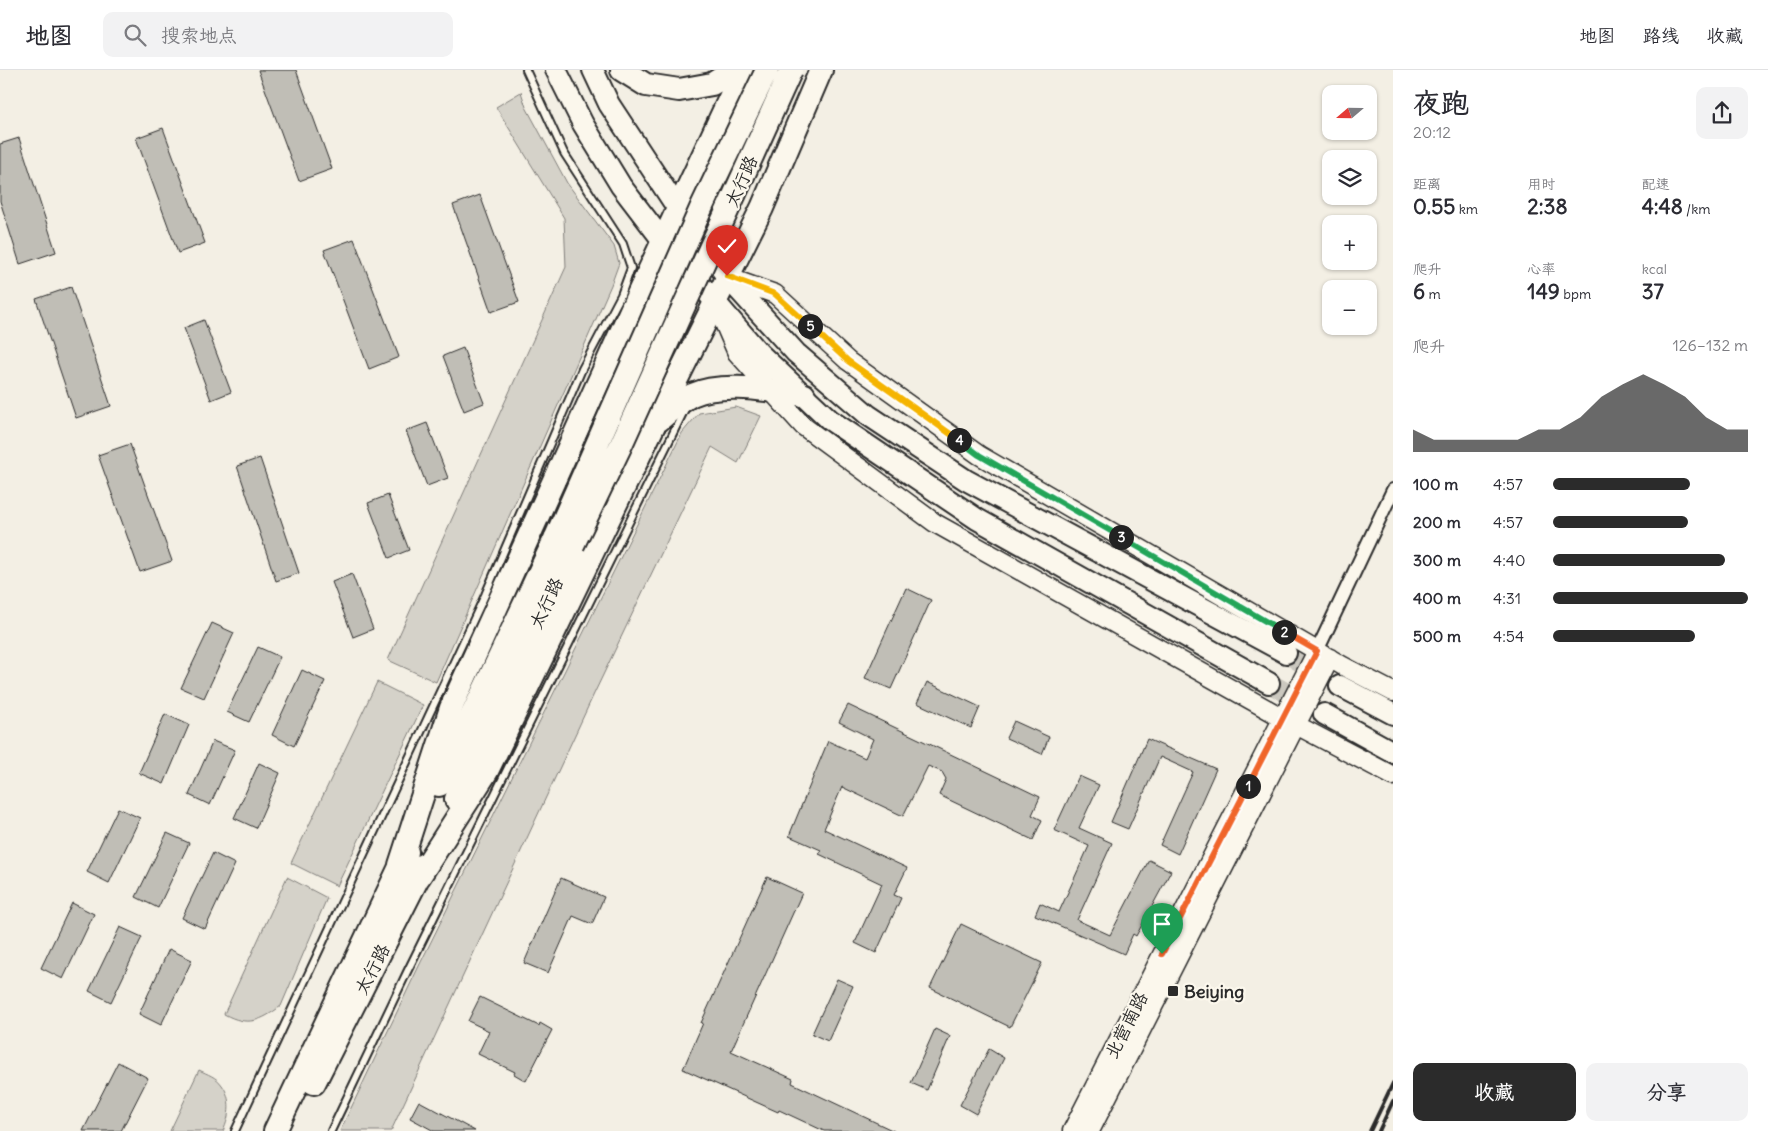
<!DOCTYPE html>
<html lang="zh">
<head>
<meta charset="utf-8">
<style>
	:root { --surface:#fff; --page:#f2f2f3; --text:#2b2b33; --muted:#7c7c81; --line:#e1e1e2; --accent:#2b2b2b }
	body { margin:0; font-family:Delius,"LXGW WenKai TC",sans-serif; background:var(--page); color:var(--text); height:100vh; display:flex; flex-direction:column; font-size:19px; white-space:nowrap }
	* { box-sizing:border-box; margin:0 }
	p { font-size:16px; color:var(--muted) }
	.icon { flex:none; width:28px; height:28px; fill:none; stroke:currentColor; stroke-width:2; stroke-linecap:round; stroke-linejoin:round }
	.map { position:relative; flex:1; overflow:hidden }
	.side { display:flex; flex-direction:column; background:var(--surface); width:375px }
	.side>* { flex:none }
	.needle { width:32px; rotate:250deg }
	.controls { position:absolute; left:1322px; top:15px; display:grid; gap:10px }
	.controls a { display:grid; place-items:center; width:55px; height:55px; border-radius:10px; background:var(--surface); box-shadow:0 1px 4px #0004; font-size:25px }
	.pin { position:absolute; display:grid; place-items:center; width:42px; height:42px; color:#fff; margin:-51px -21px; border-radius:50% 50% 50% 0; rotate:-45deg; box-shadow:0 0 5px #0007 }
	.pin .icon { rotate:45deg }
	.km { position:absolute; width:25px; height:25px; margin:-12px; border-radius:50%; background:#222; color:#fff; font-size:14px; line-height:25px; text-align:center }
	.round { display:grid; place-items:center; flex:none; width:52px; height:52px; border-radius:10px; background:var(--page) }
	.head { display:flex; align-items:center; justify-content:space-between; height:85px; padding:0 20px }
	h1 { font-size:28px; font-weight:700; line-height:38px }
	.stats { display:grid; grid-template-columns:repeat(3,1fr); gap:8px; height:85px; padding:5px 20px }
	.stats div { display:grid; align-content:center }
	.stats b { font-size:21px; font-weight:700 }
	.stats small { font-size:14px; font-weight:400 }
	.stats p { font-size:14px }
	.chart { height:140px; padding:10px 20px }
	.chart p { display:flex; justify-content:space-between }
	.chart svg { width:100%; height:90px; margin-top:5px; fill:var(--accent); opacity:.7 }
	.cta { display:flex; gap:10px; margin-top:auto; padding:10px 20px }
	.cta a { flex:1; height:58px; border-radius:10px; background:var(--accent); color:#fff; font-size:20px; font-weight:700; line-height:58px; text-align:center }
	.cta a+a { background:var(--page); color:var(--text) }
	ul { padding:0 20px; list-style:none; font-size:16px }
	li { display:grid; grid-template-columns:80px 60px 1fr; align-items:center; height:38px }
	li i { height:12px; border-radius:6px; background:var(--accent) }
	header { display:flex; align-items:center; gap:30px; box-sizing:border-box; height:70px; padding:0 25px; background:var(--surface); border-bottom:1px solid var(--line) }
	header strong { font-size:24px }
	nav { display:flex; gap:28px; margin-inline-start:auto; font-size:18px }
	.search { width:350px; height:45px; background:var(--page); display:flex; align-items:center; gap:12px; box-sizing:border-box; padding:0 18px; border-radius:10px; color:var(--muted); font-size:19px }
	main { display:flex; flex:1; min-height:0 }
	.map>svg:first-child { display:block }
	.green { fill:#d5d2c9; stroke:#807e7a }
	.building { fill:#c0beb6; stroke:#2b2b2b }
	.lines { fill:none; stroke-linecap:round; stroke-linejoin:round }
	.primary-tunnel { stroke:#cbc8bf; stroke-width:20; stroke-dasharray:20 10; stroke-linecap:butt }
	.lane-casing { stroke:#2b2b2b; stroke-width:10 }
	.street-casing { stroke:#2b2b2b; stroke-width:16 }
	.secondary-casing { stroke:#2b2b2b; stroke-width:21 }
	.primary-casing { stroke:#2b2b2b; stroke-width:24 }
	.highway-casing { stroke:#2b2b2b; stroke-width:26 }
	.lane { stroke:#fbf7ec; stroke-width:6 }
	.street { stroke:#fbf7ec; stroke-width:12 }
	.secondary { stroke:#fbf7ec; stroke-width:18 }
	.primary { stroke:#fbf7ec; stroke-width:20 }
	.highway { stroke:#fbf7ec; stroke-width:22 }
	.rail { stroke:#2b2b2b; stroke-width:4 }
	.highway-bridge-casing { stroke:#2b2b2b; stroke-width:26; stroke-linecap:butt }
	.highway-bridge { stroke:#fbf7ec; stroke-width:22 }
	.split-1-casing { stroke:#fff; stroke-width:10 }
	.split-2-casing { stroke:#fff; stroke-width:10 }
	.split-3-casing { stroke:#fff; stroke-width:10 }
	.split-4-casing { stroke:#fff; stroke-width:10 }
	.split-5-casing { stroke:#fff; stroke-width:10 }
	.split-6-casing { stroke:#fff; stroke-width:10 }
	.split-1 { stroke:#f0652b; stroke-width:6 }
	.split-2 { stroke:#f0652b; stroke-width:6 }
	.split-3 { stroke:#22a559; stroke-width:6 }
	.split-4 { stroke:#22a559; stroke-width:6 }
	.split-5 { stroke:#f5b400; stroke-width:6 }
	.split-6 { stroke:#f5b400; stroke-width:6 }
	.poi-dot { fill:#2b2b2b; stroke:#fbf7ec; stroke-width:2 }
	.labels { text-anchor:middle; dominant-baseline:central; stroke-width:4.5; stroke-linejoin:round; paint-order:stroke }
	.street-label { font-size:18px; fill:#2b2b2b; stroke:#fbf7ec }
	.poi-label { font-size:18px; font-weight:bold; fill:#2b2b2b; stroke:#fbf7ec; text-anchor:start }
</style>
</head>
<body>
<header>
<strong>地图</strong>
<div class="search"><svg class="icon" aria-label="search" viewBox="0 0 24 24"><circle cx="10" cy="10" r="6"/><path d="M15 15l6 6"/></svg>搜索地点</div>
<nav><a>地图</a><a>路线</a><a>收藏</a></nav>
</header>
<main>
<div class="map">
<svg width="1393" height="1061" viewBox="0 0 1393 1061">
	<rect width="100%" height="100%" fill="#f3efe4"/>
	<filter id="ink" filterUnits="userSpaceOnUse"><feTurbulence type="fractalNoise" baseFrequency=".02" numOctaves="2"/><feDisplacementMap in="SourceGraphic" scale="10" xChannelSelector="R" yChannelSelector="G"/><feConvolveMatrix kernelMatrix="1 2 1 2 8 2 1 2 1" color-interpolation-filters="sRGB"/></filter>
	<g filter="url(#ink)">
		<!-- green -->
		<path class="green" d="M521 22 526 37 567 113 614 176 619 193 611 215 436 612 388 590 566 197 564 148 496 37Z
			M736 337 761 346 738 393 712 377 593 626 391 1061H340L419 896 682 363 699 343Z
			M377 612 423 635 337 816 291 793Z
			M287 807 327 828 281 936C261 951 248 957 224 944Z
			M199 1000C207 1004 217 1007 222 1015 232 1028 230 1047 223 1061H170Z"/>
		<!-- building -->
		<path class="building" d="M258 0H296L332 99 299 111Z
			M163 58 205 173 178 183 136 68Z
			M19 68 56 182 20 194 0 131V74Z
			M480 125 519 232 491 242 453 135Z
			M354 169 399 287 369 299 324 180Z
			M71 217 111 336 76 348 36 229Z
			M204 250 231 322 211 330 184 258Z
			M463 278 484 333 464 341 443 286Z
			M427 353 448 408 427 416 406 361Z
			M130 374 172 491 140 502 98 385Z
			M260 388 299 503 276 511 237 396Z
			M388 425 409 480 389 488 368 433Z
			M352 504 373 559 353 567 332 512Z
			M906 518 931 530 891 619 865 608Z
			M212 553 234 563 204 628 181 618Z
			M258 577 280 587 249 652 227 642Z
			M302 600 325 611 294 676 272 665Z
			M927 612 980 637 971 658 917 633Z
			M848 635 1040 727 1032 745 1042 750 1033 770 939 725 946 709 942 702 928 696 903 746 842 717 824 759 907 798 894 825 901 828 876 883 855 873 882 814 819 784 821 780 789 766 828 671 865 688 873 669 839 652Z
			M165 644 189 655 164 714 139 703Z
			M1014 651 1049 667 1042 684 1006 668Z
			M1147 669 1216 699 1178 784 1160 775 1193 702 1160 687 1128 759 1111 752Z
			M213 671 235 680 210 735 189 725Z
			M259 693 280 703 256 758 234 748Z
			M1079 706 1099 715 1079 758 1112 773 1077 850 1110 865 1149 790 1171 801 1136 866 1133 864 1124 884 1035 845 1040 833 1059 842 1089 776 1054 760Z
			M118 738 140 748 109 813 87 802Z
			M167 763 189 773 158 838 136 827Z
			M213 783 235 794 205 859 182 848Z
			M767 807 802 823 731 981 793 1009 792 1013 894 1061H824L779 1040 778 1042 683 999 703 953H701Z
			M561 808 604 827 592 854 573 846 548 903 524 893Z
			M72 833 94 844 63 909 41 898Z
			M961 854 1042 893 1010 957 930 918Z
			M120 857 142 867 111 932 89 921Z
			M169 879 192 890 161 955 139 944Z
			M837 909 853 916 828 971 812 964Z
			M480 927 539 956 540 953 552 960 526 1011 514 1004 515 1002 478 984 489 961 468 951Z
			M935 959 950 966 927 1020 911 1013Z
			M989 979 1004 988 976 1044 960 1035Z
			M118 992 148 1008 121 1061H83Z
			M419 1031 475 1061H434L410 1048Z"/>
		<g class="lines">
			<!-- primary-tunnel -->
			<path class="primary-tunnel" d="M1286 583 1340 616
				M1269 613 1324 644"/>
			<defs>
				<path id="lane" d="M235 1061 485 525 582 299 621 225 631 198 623 174 564 83 526 0
					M331 1061 407 902 685 339"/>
				<path id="street" d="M1317 581 1393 420"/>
				<path id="secondary" d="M727 207 775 224 848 291 979 385 1343 596 1393 622
					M718 239 737 283 803 356 935 453 1283 648 1393 706
					M1072 1061 1317 581
					M1090 1061 1330 588"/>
				<path id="primary" d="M556 0 583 54 621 116 663 171 759 283 830 350 977 449 1269 613
					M593 0 609 34 678 139 727 207 796 283 868 345 966 410 1286 583
					M1340 616 1393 644
					M1324 644 1393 682"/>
				<path id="highway" d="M622 0 646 15 679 20 712 14 734 0
					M658 351C668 343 680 331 692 325 723 311 771 321 804 325
					M439 715 556 467
					M456 729 573 475
					M400 795 451 638 641 218 743 0
					M419 807 487 701 655 353 762 138 821 0
					M314 1013 425 794
					M275 1061 407 782"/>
			</defs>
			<!-- lane casing -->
			<use href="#lane" class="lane-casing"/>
			<!-- street casing -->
			<use href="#street" class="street-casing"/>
			<!-- secondary casing -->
			<use href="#secondary" class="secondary-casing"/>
			<!-- primary casing -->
			<use href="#primary" class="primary-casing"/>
			<!-- highway casing -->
			<use href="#highway" class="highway-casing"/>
			<!-- lane -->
			<use href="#lane" class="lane"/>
			<!-- street -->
			<use href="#street" class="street"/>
			<!-- secondary -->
			<use href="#secondary" class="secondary"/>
			<!-- primary -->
			<use href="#primary" class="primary"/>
			<!-- highway -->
			<use href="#highway" class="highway"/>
			<!-- rail -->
			<path class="rail" d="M1370 1061 1393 1013
				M1379 1061 1393 1031"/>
			<defs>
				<path id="highway-bridge" d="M556 467 703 134 767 0
					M573 475 620 377 791 0"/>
			</defs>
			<!-- highway-bridge casing -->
			<use href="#highway-bridge" class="highway-bridge-casing"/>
			<!-- highway-bridge -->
			<use href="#highway-bridge" class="highway-bridge"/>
		</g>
	</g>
	<g class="lines" filter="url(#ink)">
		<defs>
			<path id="split-1" d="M1162 884 1248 716"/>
			<path id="split-2" d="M1248 716 1317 581 1284 562"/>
			<path id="split-3" d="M1121 467 1284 562"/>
			<path id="split-4" d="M959 370 979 385 1121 467"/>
			<path id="split-5" d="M810 256 848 291 959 370"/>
			<path id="split-6" d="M727 206 775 224 810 256"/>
		</defs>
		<!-- split-1 casing -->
		<use href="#split-1" class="split-1-casing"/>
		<!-- split-2 casing -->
		<use href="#split-2" class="split-2-casing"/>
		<!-- split-3 casing -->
		<use href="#split-3" class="split-3-casing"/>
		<!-- split-4 casing -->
		<use href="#split-4" class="split-4-casing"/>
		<!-- split-5 casing -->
		<use href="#split-5" class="split-5-casing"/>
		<!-- split-6 casing -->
		<use href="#split-6" class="split-6-casing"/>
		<!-- split-1 -->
		<use href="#split-1" class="split-1"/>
		<!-- split-2 -->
		<use href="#split-2" class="split-2"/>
		<!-- split-3 -->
		<use href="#split-3" class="split-3"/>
		<!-- split-4 -->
		<use href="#split-4" class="split-4"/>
		<!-- split-5 -->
		<use href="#split-5" class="split-5"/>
		<!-- split-6 -->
		<use href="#split-6" class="split-6"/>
	</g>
	<!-- markers -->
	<rect class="poi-dot" x="1167" y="915" width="12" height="12" rx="2.5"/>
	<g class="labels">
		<!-- street labels -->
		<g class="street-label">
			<text transform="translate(741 111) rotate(-66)">太行路</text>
			<text transform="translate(546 533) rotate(-65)">太行路</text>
			<text transform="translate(372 899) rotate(-63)">太行路</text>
			<text transform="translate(1126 955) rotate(-63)">北营南路</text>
		</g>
		<!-- poi labels -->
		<g class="poi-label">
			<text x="1184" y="921">Beiying</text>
		</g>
	</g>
</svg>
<div class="controls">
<a><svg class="needle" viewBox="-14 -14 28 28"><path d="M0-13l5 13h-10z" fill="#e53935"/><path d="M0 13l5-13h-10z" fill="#7c7c81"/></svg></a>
<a><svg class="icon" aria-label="layers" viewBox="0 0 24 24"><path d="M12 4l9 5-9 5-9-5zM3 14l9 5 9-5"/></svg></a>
<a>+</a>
<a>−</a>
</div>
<div class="pin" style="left:1162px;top:884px;background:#1e9e55"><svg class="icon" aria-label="arrive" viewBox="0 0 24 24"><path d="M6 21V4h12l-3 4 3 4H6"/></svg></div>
<div class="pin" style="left:727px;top:206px;background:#d93025"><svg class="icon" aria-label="check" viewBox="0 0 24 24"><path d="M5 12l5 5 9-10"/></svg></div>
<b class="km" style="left:1248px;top:716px">1</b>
<b class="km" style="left:1284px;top:562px">2</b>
<b class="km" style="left:1121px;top:467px">3</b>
<b class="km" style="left:959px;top:370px">4</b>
<b class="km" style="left:810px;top:256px">5</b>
</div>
<section class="side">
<div class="head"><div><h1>夜跑</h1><p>20:12</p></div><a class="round"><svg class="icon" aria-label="share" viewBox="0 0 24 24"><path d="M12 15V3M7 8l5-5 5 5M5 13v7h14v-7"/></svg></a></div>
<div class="stats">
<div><p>距离</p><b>0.55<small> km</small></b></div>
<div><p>用时</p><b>2:38</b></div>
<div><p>配速</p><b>4:48<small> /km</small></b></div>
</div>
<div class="stats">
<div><p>爬升</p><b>6<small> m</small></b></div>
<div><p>心率</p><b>149<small> bpm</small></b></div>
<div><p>kcal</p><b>37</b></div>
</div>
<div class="chart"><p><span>爬升</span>126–132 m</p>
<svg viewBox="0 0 160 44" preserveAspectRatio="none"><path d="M0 44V33L10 38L20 38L30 38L40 38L50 38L60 33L70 33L80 27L90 17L100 11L110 6L120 11L130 17L140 27L150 33L160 33V44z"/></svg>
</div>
<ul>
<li><b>100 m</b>4:57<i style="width:70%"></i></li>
<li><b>200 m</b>4:57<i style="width:69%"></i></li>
<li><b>300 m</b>4:40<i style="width:88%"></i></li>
<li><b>400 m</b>4:31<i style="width:100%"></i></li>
<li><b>500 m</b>4:54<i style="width:73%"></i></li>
</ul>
<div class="cta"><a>收藏</a><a>分享</a></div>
</section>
</main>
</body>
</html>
